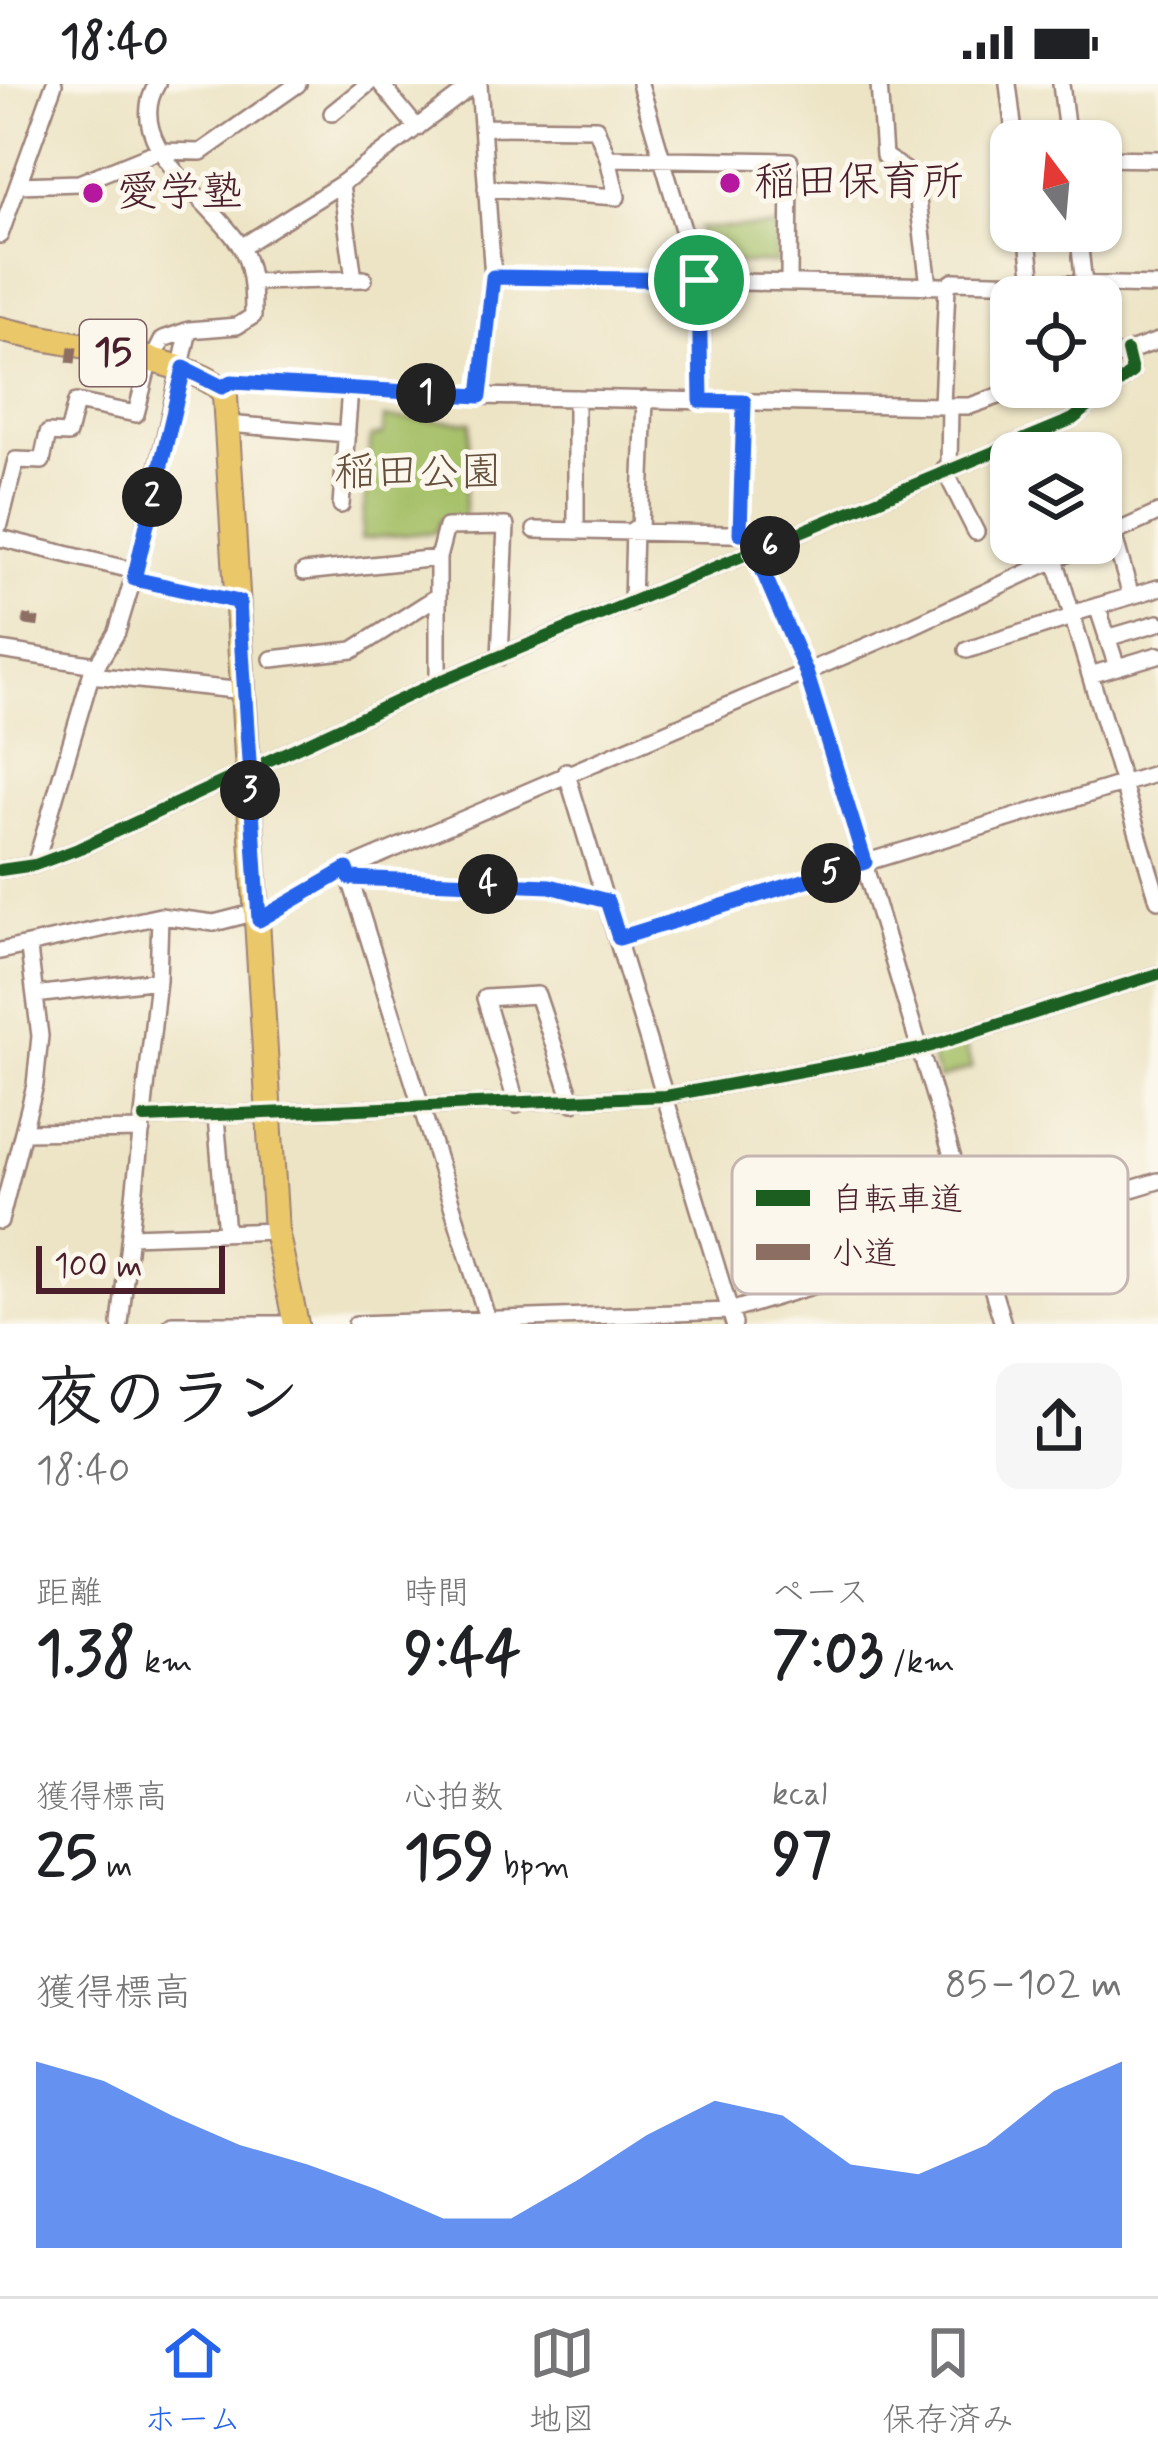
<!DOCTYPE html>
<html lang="ja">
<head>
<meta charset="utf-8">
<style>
	:root { --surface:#fff; --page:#f6f6f6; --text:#202124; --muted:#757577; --line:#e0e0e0; --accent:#2563eb }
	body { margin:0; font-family:Mynerve,"Klee One",sans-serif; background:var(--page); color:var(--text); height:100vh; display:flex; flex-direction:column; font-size:45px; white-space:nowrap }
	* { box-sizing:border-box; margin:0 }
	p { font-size:39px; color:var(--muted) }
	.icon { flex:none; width:66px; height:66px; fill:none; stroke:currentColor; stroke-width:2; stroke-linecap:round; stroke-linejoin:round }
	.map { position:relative; height:1240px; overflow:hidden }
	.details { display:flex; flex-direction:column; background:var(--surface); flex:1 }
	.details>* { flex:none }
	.needle { width:78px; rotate:344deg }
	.buttons { position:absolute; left:990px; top:36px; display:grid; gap:24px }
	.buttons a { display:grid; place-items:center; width:132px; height:132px; border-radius:24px; background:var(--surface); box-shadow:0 3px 9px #0004; font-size:60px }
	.scale { position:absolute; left:36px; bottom:30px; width:189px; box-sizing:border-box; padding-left:12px; border:6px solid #4a1f2b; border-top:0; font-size:33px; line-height:42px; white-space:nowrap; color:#4a1f2b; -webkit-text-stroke:9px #fbf7ec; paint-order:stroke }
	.pin { position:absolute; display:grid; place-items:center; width:102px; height:102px; color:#fff; margin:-51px; border:6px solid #fff; border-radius:50%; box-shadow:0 3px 12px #0007 }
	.km { position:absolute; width:60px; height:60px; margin:-30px; border-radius:50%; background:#222; color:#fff; font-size:33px; line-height:60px; text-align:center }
	.round { display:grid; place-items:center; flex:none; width:126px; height:126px; border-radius:24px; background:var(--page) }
	.overview { display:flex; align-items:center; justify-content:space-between; height:204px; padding:0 36px }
	h1 { font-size:66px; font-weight:700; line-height:90px }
	.figures { display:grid; grid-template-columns:repeat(3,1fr); gap:18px; height:204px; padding:12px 36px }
	.figures div { display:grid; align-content:center }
	.figures b { font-size:60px; font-weight:700 }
	.figures small { font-size:33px; font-weight:400 }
	.figures p { font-size:33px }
	.chart { height:336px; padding:24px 36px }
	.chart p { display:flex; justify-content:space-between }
	.chart svg { width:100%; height:216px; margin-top:12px; fill:var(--accent); opacity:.7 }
	.status { display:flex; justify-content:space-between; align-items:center; height:84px; padding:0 60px; background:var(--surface); direction:ltr }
	.status svg { height:33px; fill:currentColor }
	.menu { display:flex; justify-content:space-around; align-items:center; height:168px; border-top:3px solid var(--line); background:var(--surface); font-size:33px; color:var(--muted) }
	.menu a { display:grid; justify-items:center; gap:6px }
	.menu .selected { color:var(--accent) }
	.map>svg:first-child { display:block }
	.green { fill:#a4bf66; stroke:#776f48; stroke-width:3 }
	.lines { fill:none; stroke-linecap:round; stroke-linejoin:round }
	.minor-casing { stroke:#9c8278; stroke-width:20 }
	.primary-casing { stroke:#9c8278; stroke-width:28 }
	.minor { stroke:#fff; stroke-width:15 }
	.primary { stroke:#eac769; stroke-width:24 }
	.quiet { stroke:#8d6e63; stroke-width:9; stroke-dasharray:18 9; stroke-linecap:butt }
	.cycleway-casing { stroke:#fbf7ec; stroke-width:20 }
	.cycleway { stroke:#1b5e20; stroke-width:12 }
	.route-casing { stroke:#fff; stroke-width:24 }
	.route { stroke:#2563eb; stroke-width:15 }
	.poi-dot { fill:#b5179e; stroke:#fbf7ec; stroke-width:4.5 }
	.labels { text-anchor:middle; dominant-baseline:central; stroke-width:10; stroke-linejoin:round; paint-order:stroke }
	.shield { fill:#fbf7ec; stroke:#7f6065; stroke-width:3 }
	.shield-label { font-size:39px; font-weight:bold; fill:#4a1f2b }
	.poi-label { font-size:42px; fill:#4a1f2b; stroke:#fbf7ec; text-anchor:start }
	.park-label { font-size:42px; fill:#654f3d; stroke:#fbf7ec }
	.key { fill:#fbf7ec; stroke:#c6b6b2; stroke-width:3 }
	.key-label { font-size:33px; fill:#4a1f2b }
</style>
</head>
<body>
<div class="status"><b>18:40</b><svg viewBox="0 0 49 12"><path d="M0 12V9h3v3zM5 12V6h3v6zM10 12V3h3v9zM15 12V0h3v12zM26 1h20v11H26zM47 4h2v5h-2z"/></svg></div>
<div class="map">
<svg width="1158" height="1240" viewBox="0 0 1158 1240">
	<rect width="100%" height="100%" fill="#fbf7ec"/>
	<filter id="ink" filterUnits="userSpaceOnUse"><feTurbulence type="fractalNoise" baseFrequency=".00833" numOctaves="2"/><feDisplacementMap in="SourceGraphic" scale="24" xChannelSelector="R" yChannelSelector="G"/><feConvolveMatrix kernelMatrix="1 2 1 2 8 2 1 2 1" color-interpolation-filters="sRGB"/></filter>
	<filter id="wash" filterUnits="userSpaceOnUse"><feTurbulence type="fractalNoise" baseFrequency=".004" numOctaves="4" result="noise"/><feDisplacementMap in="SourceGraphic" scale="48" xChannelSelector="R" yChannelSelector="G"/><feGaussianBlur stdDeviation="2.7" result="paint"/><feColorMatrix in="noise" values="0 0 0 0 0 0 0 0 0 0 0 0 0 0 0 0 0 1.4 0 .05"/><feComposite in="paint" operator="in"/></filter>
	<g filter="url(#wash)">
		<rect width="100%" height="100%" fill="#ede4c5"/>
		<!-- green -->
		<path class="green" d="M776 143V179L714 180 706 174 699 144Z
			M384 334 471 338 464 436 439 437 436 448 361 455 371 353 383 351Z
			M964 957 972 984 939 995 929 968Z"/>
	</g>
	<g filter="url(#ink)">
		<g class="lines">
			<defs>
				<path id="minor" d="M381 0 417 44
					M479 0 493 193 480 312
					M640 0 702 210 701 317
					M879 0 884 72 915 93 929 201
					M1008 0 1015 57
					M1061 0 1068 57
					M332 29 368 0
					M482 43 596 44 608 74 790 77 789 198
					M1101 74 1158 75
					M341 100 354 195
					M19 101 79 99 158 67 201 68 298 0
					M486 104 617 113 608 74
					M1027 147 1033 199
					M1078 147 1084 200
					M0 151 54 0
					M241 163 341 100 475 0
					M493 193 947 202 942 322
					M253 198 364 195
					M947 202 954 197 1158 202
					M153 275 163 255 189 246
					M1101 277 1158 257
					M222 303 232 298 480 312 942 322H970L1024 303
					M228 340 347 350
					M949 383 950 322
					M944 385 976 448
					M341 421 350 305
					M0 440 16 376 42 377 48 349 68 350 76 318 136 330 150 275
					M640 445 645 315
					M535 446 775 451 779 458
					M576 446V314
					M740 449 744 318
					M1113 449 1131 512
					M0 454 135 487
					M1101 455 1158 429
					M755 469 806 588 1003 1240
					M1055 475 1158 816
					M304 488 438 474
					M133 495 239 518
					M632 519 634 445
					M1097 522 1117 583
					M1071 530 1158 504
					M1107 554 1158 539
					M0 566 96 581
					M967 566 1072 533
					M272 575 353 566 438 512
					M91 591 244 607
					M1090 591 1158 571
					M438 598V474L446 443 506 442 500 573
					M566 687 734 1240
					M35 781 91 591 117 548 133 495 189 246 237 242 253 232C253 208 253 182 239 160 209 114 121 59 157 0
					M347 785 489 1240
					M0 786 35 781 78 765 438 598 1073 335 1132 288 1127 267
					M350 794 550 803 607 817
					M259 836 347 785 895 550 1091 459
					M619 854 1158 689
					M0 867 160 832 214 839 257 828
					M35 911 158 896
					M517 1021 485 914 537 911 573 1019
					M216 1033 226 1149
					M144 1034 666 1012 921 965 1158 890
					M26 1048 142 1046
					M0 1137 35 1001 40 952 29 865
					M130 1152 276 1147
					M120 1240 158 896 160 832
					M172 1240H289
					M356 1240 730 1227 1158 1097"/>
				<path id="primary" d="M0 245C44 258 211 275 225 312L276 1147 296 1240"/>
			</defs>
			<!-- minor casing -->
			<use href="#minor" class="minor-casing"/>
			<!-- primary casing -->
			<use href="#primary" class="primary-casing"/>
			<!-- minor -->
			<use href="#minor" class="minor"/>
			<!-- primary -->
			<use href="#primary" class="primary"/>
			<!-- quiet -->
			<path class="quiet" d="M71 279 73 263
				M28 531 27 537 47 540"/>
			<defs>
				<path id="cycleway" d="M0 786 35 781 78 765 438 598 1073 335 1132 288 1127 267
					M144 1034 666 1012 921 965 1158 890"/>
			</defs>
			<!-- cycleway casing -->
			<use href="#cycleway" class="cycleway-casing"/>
			<!-- cycleway -->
			<use href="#cycleway" class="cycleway"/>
		</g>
	</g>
	<g class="lines" filter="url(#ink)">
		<defs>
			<path id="route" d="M493 193 699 196 701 317 744 318 740 449 776 451 779 458 755 469 806 588 865 778 619 854 607 817 550 802 350 794 347 785 259 836 239 518 134 495 184 284 222 303 232 298 480 312Z"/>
		</defs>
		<!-- route casing -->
		<use href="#route" class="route-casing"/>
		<!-- route -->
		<use href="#route" class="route"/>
	</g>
	<!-- markers -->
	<g class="poi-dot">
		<circle cx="730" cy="99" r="12"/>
		<circle cx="93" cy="109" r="12"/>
	</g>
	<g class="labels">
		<!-- shield labels -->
		<rect class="shield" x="80" y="236" width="66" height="66" rx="9"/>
		<g class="shield-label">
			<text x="113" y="269">15</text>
		</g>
		<!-- poi labels -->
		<g class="poi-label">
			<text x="754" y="99">稲田保育所</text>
			<text x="117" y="109">愛学塾</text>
		</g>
		<!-- park labels -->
		<g class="park-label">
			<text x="418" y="389">稲田公園</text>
		</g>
	</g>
	<!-- legend -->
	<rect x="732" y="1072" width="396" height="138" rx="18" class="key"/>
	<rect x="756" y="1106" width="54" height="16" fill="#1b5e20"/>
	<rect x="756" y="1160" width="54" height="16" fill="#8d6e63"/>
	<g class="key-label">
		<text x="831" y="1126">自転車道</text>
		<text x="831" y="1180">小道</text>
	</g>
</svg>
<div class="buttons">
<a><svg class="needle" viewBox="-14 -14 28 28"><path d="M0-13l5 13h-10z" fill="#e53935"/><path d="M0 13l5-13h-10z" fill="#757577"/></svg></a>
<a><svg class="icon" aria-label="locate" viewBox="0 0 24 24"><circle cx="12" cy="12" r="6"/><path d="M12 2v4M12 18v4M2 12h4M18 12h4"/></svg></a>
<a><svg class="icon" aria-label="layers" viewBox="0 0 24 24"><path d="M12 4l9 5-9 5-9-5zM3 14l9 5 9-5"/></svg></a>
</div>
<div class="scale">100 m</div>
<div class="pin" style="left:699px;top:196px;background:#1e9e55"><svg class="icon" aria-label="arrive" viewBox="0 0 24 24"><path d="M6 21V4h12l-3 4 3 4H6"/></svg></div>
<b class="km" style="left:426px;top:309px">1</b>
<b class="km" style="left:152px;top:413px">2</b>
<b class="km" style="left:250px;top:706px">3</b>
<b class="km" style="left:488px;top:800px">4</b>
<b class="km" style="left:831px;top:789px">5</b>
<b class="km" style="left:770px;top:462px">6</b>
</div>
<section class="details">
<div class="overview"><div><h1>夜のラン</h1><p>18:40</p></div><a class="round"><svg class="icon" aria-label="share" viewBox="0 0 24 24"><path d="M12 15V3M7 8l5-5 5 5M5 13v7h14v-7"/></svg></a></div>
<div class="figures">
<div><p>距離</p><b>1.38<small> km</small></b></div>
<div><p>時間</p><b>9:44</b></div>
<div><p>ペース</p><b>7:03<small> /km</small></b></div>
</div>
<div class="figures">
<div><p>獲得標高</p><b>25<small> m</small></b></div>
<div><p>心拍数</p><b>159<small> bpm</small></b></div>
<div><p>kcal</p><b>97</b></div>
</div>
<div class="chart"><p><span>獲得標高</span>85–102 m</p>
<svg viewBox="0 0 160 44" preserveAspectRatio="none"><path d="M0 44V6L10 10L20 17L30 23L40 27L50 32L60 38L70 38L80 30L90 21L100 14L110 17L120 27L130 29L140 23L150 12L160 6V44z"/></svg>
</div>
</section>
<nav class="menu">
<a class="selected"><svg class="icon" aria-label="home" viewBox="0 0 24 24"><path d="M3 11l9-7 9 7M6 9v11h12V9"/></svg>ホーム</a>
<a><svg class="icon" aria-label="map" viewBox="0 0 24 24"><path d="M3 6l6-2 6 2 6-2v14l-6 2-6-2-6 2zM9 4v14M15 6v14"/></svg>地図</a>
<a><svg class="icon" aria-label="saved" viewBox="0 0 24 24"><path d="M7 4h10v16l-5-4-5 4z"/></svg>保存済み</a>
</nav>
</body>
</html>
